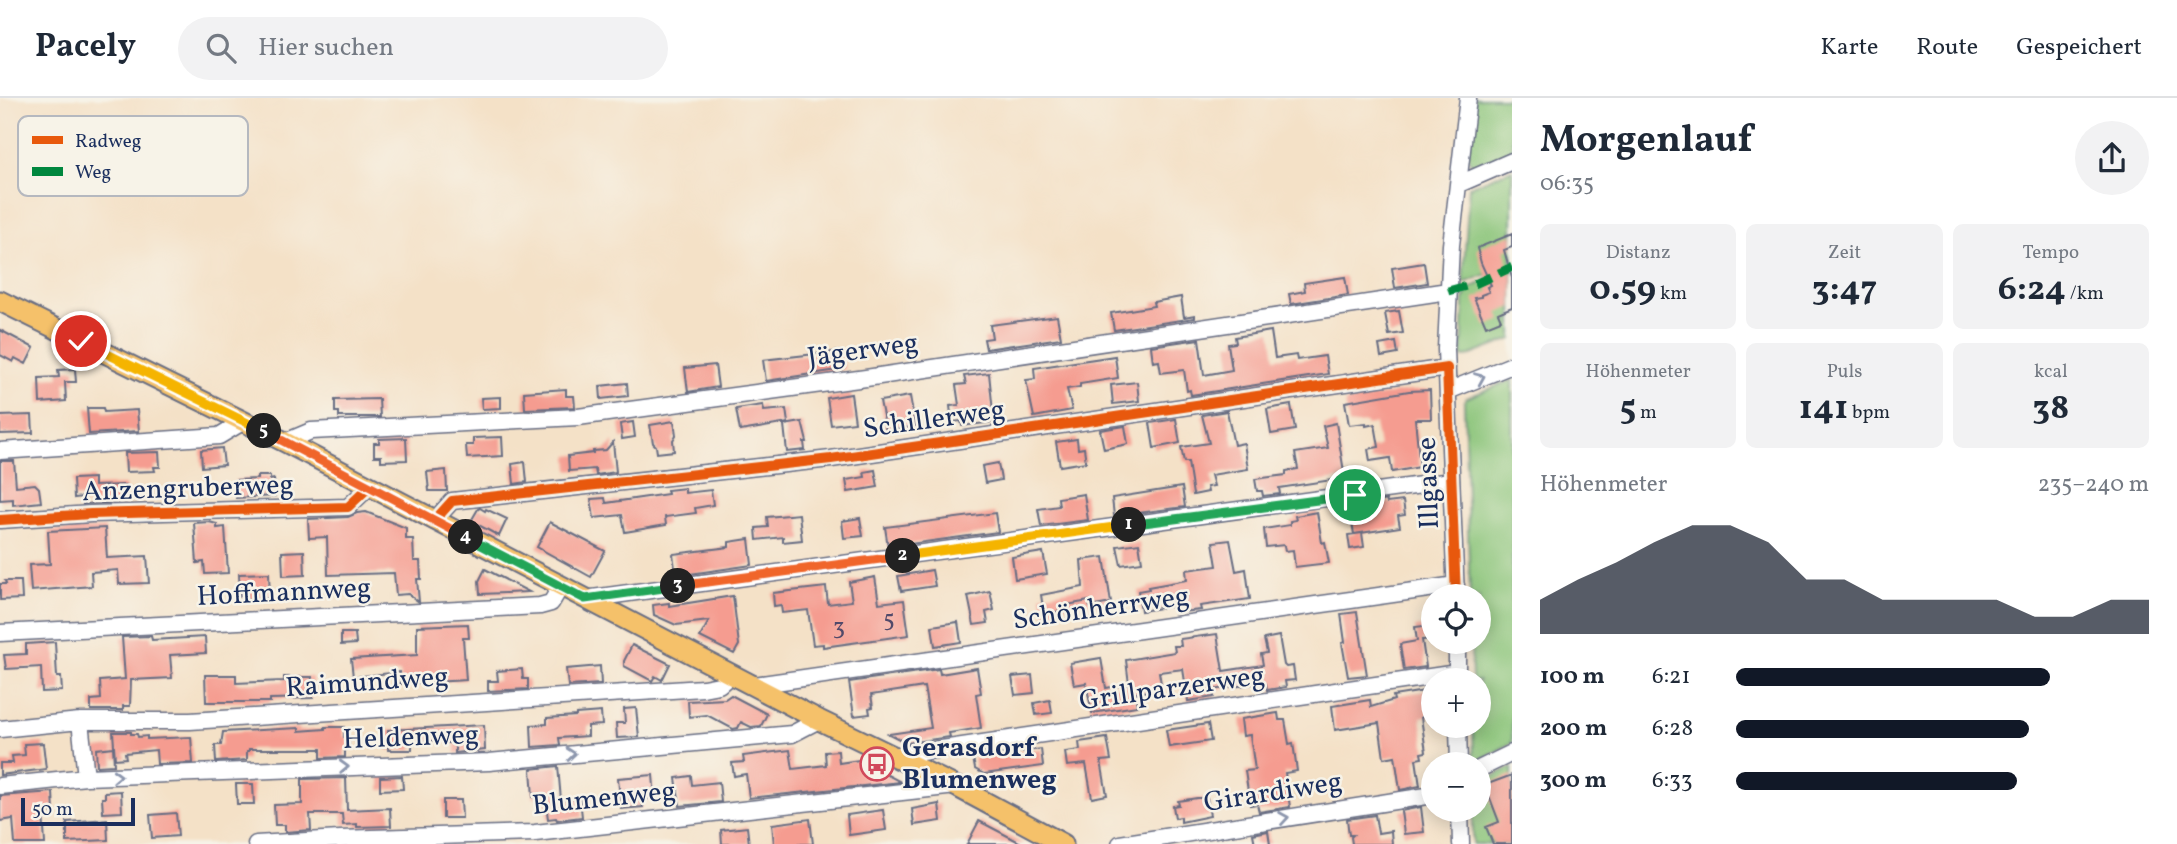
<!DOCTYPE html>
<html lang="de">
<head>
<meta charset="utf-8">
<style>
	:root { --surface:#fff; --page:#f2f2f3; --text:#1f2937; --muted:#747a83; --line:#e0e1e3; --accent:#111827 }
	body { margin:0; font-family:Vollkorn,serif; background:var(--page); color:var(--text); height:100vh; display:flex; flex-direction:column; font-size:26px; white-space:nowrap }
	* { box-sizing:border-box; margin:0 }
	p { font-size:23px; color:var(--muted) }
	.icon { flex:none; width:38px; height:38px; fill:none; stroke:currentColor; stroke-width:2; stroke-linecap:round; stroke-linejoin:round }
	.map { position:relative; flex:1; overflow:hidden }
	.side { display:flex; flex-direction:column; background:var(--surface); width:665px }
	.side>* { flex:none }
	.controls { position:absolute; left:1421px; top:486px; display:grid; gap:14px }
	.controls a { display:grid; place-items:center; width:70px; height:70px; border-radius:50%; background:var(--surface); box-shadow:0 4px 18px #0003; font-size:35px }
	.scale { position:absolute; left:21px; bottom:18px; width:114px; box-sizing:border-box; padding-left:7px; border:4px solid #1b2f5e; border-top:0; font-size:19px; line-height:24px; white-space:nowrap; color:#1b2f5e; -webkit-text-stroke:5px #f7f3e8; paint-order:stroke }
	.pin { position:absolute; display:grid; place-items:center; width:60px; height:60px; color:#fff; margin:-30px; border:4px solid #fff; border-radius:50%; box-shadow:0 2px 7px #0007 }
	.km { position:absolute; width:35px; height:35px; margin:-18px; border-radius:50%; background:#222; color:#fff; font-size:19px; line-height:35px; text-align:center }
	.round { display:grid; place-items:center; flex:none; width:74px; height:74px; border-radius:37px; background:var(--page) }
	.overview { display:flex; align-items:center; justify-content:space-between; height:119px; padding:0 28px }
	h1 { font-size:38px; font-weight:700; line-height:52px }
	.metrics { display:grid; grid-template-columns:repeat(3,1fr); gap:10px; height:119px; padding:7px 28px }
	.metrics div { display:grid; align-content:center; border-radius:10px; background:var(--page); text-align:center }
	.metrics b { font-size:35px; font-weight:700 }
	.metrics small { font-size:19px; font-weight:400 }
	.metrics p { font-size:19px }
	.chart { height:196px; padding:14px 28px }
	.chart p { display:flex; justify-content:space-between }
	.chart svg { width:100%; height:126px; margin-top:7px; fill:var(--accent); opacity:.7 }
	ul { padding:0 28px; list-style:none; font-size:23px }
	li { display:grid; grid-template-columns:112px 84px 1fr; align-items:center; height:52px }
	li i { height:18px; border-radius:9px; background:var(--accent) }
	header { display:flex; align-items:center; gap:42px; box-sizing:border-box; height:98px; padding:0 35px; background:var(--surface); border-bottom:2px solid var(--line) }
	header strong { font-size:33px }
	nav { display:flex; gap:38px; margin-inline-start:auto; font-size:24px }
	.search { width:490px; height:63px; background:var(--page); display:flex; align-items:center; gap:18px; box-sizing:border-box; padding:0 24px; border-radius:38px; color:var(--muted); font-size:26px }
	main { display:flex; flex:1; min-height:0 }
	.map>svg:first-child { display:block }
	.green { fill:#8ac479; stroke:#527a6c; stroke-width:2 }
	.building { fill:#f59c90 }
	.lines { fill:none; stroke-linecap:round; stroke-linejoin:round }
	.minor-casing { stroke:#676d83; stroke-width:19 }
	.major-casing { stroke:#676d83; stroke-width:23 }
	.minor { stroke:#fff; stroke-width:16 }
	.major { stroke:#f5c16b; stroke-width:19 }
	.quiet { stroke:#00873e; stroke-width:9; stroke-dasharray:18 9; stroke-linecap:butt }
	.cycleway-casing { stroke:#f7f3e8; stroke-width:15 }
	.cycleway { stroke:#e8590c; stroke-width:10 }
	.oneway { stroke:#8d97ae }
	.split-1-casing { stroke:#fff; stroke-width:14 }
	.split-2-casing { stroke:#fff; stroke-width:14 }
	.split-3-casing { stroke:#fff; stroke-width:14 }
	.split-4-casing { stroke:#fff; stroke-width:14 }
	.split-5-casing { stroke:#fff; stroke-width:14 }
	.split-6-casing { stroke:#fff; stroke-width:14 }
	.split-1 { stroke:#22a559; stroke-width:9 }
	.split-2 { stroke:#f5b400; stroke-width:9 }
	.split-3 { stroke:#f0652b; stroke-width:9 }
	.split-4 { stroke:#22a559; stroke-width:9 }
	.split-5 { stroke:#f0652b; stroke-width:9 }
	.split-6 { stroke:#f5b400; stroke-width:9 }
	.labels { text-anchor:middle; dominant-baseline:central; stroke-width:5; stroke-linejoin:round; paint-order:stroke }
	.number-label { font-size:24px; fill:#524a6a }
	.street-label { font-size:28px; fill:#1b2f5e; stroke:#f7f3e8 }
	.poi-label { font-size:28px; font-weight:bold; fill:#1b2f5e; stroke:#f7f3e8; text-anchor:start }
	.key { fill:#f7f3e8; stroke:#b5b8bf; stroke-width:2 }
	.key-label { font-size:19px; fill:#1b2f5e }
</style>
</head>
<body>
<header>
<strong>Pacely</strong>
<div class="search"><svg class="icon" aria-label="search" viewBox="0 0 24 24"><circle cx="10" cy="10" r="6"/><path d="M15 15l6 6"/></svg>Hier suchen</div>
<nav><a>Karte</a><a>Route</a><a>Gespeichert</a></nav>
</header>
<main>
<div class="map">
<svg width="1512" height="746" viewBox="0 0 1512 746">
	<rect width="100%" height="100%" fill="#f7f3e8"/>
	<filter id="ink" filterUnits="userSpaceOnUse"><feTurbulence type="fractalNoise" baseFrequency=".0143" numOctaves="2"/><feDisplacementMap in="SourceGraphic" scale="14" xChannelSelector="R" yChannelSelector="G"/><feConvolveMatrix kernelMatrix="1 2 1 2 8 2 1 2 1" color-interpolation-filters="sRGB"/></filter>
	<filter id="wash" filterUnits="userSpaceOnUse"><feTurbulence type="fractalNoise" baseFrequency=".00686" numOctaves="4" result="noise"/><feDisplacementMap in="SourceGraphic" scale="28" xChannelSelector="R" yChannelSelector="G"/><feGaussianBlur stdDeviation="1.57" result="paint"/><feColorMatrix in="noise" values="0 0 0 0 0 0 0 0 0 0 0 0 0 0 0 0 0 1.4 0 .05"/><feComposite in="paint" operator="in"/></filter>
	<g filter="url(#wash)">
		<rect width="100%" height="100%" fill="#f4e1c7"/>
		<!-- green -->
		<path class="green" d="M1475 0H1512V56L1478 70 1470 64 1468 58Z
			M1512 71V166L1465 185 1463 184 1469 89Z
			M1512 171V241L1466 259 1462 258 1464 202 1470 190Z
			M1512 282V645L1474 665 1473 628H1479V583H1472L1471 544H1479V499H1470L1464 305 1466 300Z
			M1512 669V746H1473V712H1479V685Z"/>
		<g id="blocks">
			<!-- building -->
			<path class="building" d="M1512 136V149L1504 152 1512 180V209L1498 215 1501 222 1486 228 1474 200 1481 199V197L1489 194 1487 189 1491 187 1481 165 1477 150Z
				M1424 165 1427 185 1395 190 1392 170Z
				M1345 179 1348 197 1291 206 1289 196 1305 193 1304 185Z
				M1181 199 1184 219 1195 217V220L1114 232 1111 215 1154 208 1153 204Z
				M1399 213 1403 235 1389 237 1385 215Z
				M1057 218 1061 240 986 251 984 241 992 240 990 227Z
				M0 232 34 250 26 266 15 260 13 264 0 257Z
				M1271 233 1275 260 1296 257 1297 262 1325 258 1328 276 1191 297 1190 292 1187 293 1184 272 1161 275 1159 263 1153 264 1151 248 1199 241 1204 277 1232 272 1228 246 1236 245 1235 239Z
				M1396 244 1398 256 1381 259 1379 247Z
				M841 253 844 271 766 283 763 262Z
				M1115 258 1118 280 1080 286V289L1067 291 1072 312 1034 319 1026 282 1035 281 1034 270Z
				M715 267 718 289 688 294 685 270Z
				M75 271 76 284H65L66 303 40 305 39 280 59 279 58 272Z
				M989 275 994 324 962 328 961 323 952 324 950 308 959 307 956 287 966 286 964 278Z
				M1137 284 1139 303 1113 306 1111 287Z
				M627 285 628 298 601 301 600 288Z
				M566 291V298H574L575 309 525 311 524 294Z
				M1430 292 1431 321H1415L1420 369 1392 374 1390 360 1370 363 1368 351 1379 349 1375 326 1366 328V325L1349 327 1345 304 1409 293Z
				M851 296 855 324 831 327 827 300Z
				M910 298 915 328 886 333 880 303Z
				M501 299V310L482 311 481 300Z
				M379 301 380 319H339V314H335V302Z
				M763 307 764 313 786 311 788 325 740 333 736 311Z
				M1291 307 1295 332 1271 336 1267 311Z
				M87 310H103L104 314 137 312 139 333 89 336Z
				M1227 313 1234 347 1244 345 1248 371 1211 377 1214 388 1207 389 1208 394 1193 397 1188 364H1184L1181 349 1209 345 1202 317Z
				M32 317 33 335 0 336V318Z
				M1176 321 1180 345 1154 350 1150 325Z
				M674 323 676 337 673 342 674 353 657 355 656 348 653 345 650 327Z
				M633 324 635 339 622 341 620 326Z
				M802 324 807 344H804L805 352 787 354 784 327Z
				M1336 325 1345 380 1279 390 1280 396 1263 398 1262 393H1257L1255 381 1286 377V373L1298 371 1295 355 1328 350 1323 328Z
				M1125 328 1128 346 1104 351 1100 332Z
				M502 339 503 358 467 360 466 347H473V340Z
				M406 340 407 362 381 363V358H374V345H379V341Z
				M1077 341 1078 351 1084 350 1086 364 1060 368 1056 344Z
				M613 344 616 374 596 377 595 371 569 373 568 358 593 355V353L606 352Z
				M222 350 224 367 202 369 201 352Z
				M159 354 160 369H154L155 373 126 374 125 355Z
				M0 363H14L16 388 35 386 39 390 41 404 13 407V401L0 402Z
				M525 364 527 384 514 386 512 366Z
				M998 365 1001 382 985 385 982 368Z
				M446 372 447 393H429L427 374Z
				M875 372 878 389 848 394 846 382 865 379 864 374Z
				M257 378H270V382L274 381 275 398 236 400 235 382 257 381Z
				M94 380V388L125 387 126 404 83 406 82 399 74 400 73 381Z
				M1182 389 1185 409 1114 418 1112 400Z
				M685 390V395L711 392 713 407 695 410 696 415 665 419 666 427 625 434 622 417 594 420 591 401 605 400 606 405 668 396 667 392Z
				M1084 396 1088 422 1041 428 1038 411 1059 408 1058 400Z
				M1386 402 1387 405 1403 403 1405 417 1398 418 1400 429 1354 436 1351 420 1368 418 1366 408Z
				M480 410 485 413 486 411 507 421 499 438 471 423 478 411Z
				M366 414 406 430V441H413L414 463H420L421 481H417L419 504 408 496 396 497 394 475 328 477 327 439 309 440 308 421 348 419 357 415Z
				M1317 414 1322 445 1325 444 1329 465 1295 469 1293 452 1285 453 1284 447 1266 449 1264 431 1290 427V423L1296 422 1295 418Z
				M995 415 998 434 888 449 885 429Z
				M799 416 802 442 783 444V439L757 442 756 430 768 429 767 419Z
				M860 420 863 438 844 440 842 423Z
				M209 424 217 426V430L225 429 228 475 205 476 204 464 197 465 194 425Z
				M550 424 605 453 591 479 537 449Z
				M105 430 107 460 147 458 149 485 119 486 118 472 91 474 92 488 31 493 29 467 50 466 48 433Z
				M1362 435 1364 449 1350 451 1348 437Z
				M749 441 752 467 676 478 673 456 729 449V444Z
				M1230 442 1236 473 1246 471 1250 501 1200 508 1201 512 1180 514 1179 507 1141 513 1138 493 1149 491 1148 489 1187 482 1186 472 1217 468 1213 444Z
				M1139 445 1142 464 1121 467 1117 448Z
				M304 453 305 477 283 478 282 454Z
				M1043 454 1047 476 1015 481 1012 459Z
				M1104 459 1111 505 1090 509 1089 503 1061 508V513L1044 516 1041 497 1083 489 1081 462Z
				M485 471 529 494 480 496 479 483Z
				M932 472 935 488 901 493 898 478Z
				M269 475 270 500 247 502V497L240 498 239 476Z
				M875 479 879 505 904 502 909 537 823 549V546L813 547 808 512 782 515 781 507 774 508 773 495 826 489 828 506 852 503 849 484Z
				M5 483H21L22 501 0 502V486H6Z
				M990 493 994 512 986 514 988 525 974 527 968 498Z
				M733 498 739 547 734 556 700 539 709 523 676 527 654 517 653 507 669 505V508Z
				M1357 514 1367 577 1348 579 1342 545 1345 544 1341 516Z
				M958 524 961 544 935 548 932 528Z
				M468 526 469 540H463L466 582 400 586V574L353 579 351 561 417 557V528Z
				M1431 527 1433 541 1422 542 1426 569 1404 572 1400 546 1417 543 1415 529Z
				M341 535H355L356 546 341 547Z
				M1217 536 1223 573 1263 567 1261 556 1267 555 1264 541 1279 538 1284 567 1286 569 1293 568 1295 582 1285 583 1286 589 1267 592 1266 586 1259 587V585L1213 592 1214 599 1188 603 1183 571 1159 574 1162 591 1135 595 1137 608 1092 615 1086 585 1074 587 1070 565 1101 560 1106 590 1129 586 1126 562 1175 554 1174 548H1181L1180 541Z
				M151 538 152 542 205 539 206 555 170 557 172 580 131 582 130 608H123V612H91V602L101 601 100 583 125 581 122 539Z
				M55 544 57 579H61L62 593 42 594 41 569 6 571 4 557 26 556V546Z
				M632 547 670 566 662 582 655 578 652 583 624 568V563Z
				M600 568 601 586 568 588 566 571Z
				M977 570 981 595 976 596 981 630 949 635 950 639 907 645 889 636 931 630 924 589 871 597 873 609 869 610 870 616 854 618 849 584 939 571 940 576Z
				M522 571 523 581H528V591L488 593V583H498L497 573Z
				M205 577H236V585L284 583V579H312L313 600 270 601V604H206Z
				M1032 577 1034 595 1015 597 1012 579Z
				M1425 593 1429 618 1421 619 1426 654 1421 655 1422 660 1416 661 1420 688 1400 692 1395 658 1384 660 1379 625 1335 632 1332 608 1370 602 1371 609 1394 602 1393 598Z
				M731 597 767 616 761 628 751 629 741 624 738 630 733 631 707 617 689 619 688 603 725 601Z
				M1050 602 1052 615 1036 617 1034 605Z
				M636 610 639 639 617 640 616 625H625L624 611Z
				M601 614 602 627 588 628V638L559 640 560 647 532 649 531 627 547 626V620L576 618V616Z
				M1278 615 1279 622H1285L1289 646 1293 645 1297 673 1285 675 1290 709 1259 714 1257 706 1250 707 1245 673 1255 672 1250 637 1243 638 1241 621Z
				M1208 626 1211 643 1169 649 1166 632Z
				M484 627 485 652 455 655V645H446V641L412 645V652H388V632Z
				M325 629H344V639H349V651H345V659L321 660V651H249V653H247V662L216 664 215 647H221L223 634 299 630V633L325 631Z
				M113 634H131V636H137L138 639 147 638V641L191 639 193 665 157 666 156 652 125 655 126 660 115 661Z
				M1107 640 1111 662 1101 663 1107 697 1092 700 1086 666 1067 668 1065 654 1080 652 1079 644Z
				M43 645 46 671 0 677V665H13L12 658 25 657 24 646Z
				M113 649 114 667 97 668 96 651Z
				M1041 651 1043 668 984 676 975 671 973 660Z
				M790 652 793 671 826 667 825 654 838 653 839 665 859 662 901 684 749 700 746 676 734 678 732 665 744 664 743 658Z
				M558 668 561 702 580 700 582 719 557 722 556 720 548 721 545 698 533 699 531 671Z
				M653 677 655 700 642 701 643 709 621 711 618 680Z
				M1512 677V746H1493L1486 729 1499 724 1485 687Z
				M402 678 403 691 380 692V679Z
				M691 678 692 687 719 684 721 704 680 708 676 680Z
				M346 680 347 712 390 710 391 728 357 729V726L343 727 342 716H310L311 732 285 734V727H275L274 707 302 706V681Z
				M236 686H253L254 706H237Z
				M121 693 122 714 103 715 102 700H105V694Z
				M53 694 54 714H43L45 746H15L13 721 0 723V698Z
				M1197 700H1207L1210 718 1181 724V719L1175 720 1173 708 1179 707 1178 703Z
				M443 702H461L462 720H443Z
				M939 706 941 723 914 727 912 711Z
				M1421 709 1424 734 1404 736 1401 713Z
				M883 712 886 732 849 737 847 717Z
				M176 715 178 738 152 740 150 717Z
				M1375 717 1378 735 1391 733 1392 746H1352L1351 739 1353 737H1349L1347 721Z
				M107 721 108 742 67 744V724Z
				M810 721 813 746H774L772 726Z
				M979 723 1023 746H967Z
				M747 729 749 746H722L721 732Z
				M1268 733 1270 746H1255L1253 736Z"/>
		</g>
	</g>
	<g filter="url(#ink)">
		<use href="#blocks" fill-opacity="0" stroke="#676d83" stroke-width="2"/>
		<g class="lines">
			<defs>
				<path id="minor" d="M1459 86 1512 63
					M1448 293 1512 267
					M285 344 311 333 578 319 866 280 1448 193
					M0 353 219 338 244 323
					M0 422 91 416 348 409 370 388
					M434 423 452 403 831 361 1447 270
					M1456 499 1446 251 1451 147 1468 0
					M585 501 1451 383
					M0 535 540 508 551 505 561 488
					M1457 544V583
					M754 587 1456 487
					M80 623 86 679
					M1458 628 1459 667
					M0 631 80 623H190L703 590 719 587 732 576
					M894 658 1457 575
					M1479 671 1512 655
					M0 688 86 679 489 664 792 636 819 622
					M1460 712 1461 746
					M256 746 340 741 535 735 956 688
					M1120 746 1433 697"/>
				<path id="major" d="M0 203 285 344 819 622 959 690 1063 746"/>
			</defs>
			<!-- minor casing -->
			<use href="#minor" class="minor-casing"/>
			<!-- major casing -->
			<use href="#major" class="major-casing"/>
			<!-- minor -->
			<use href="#minor" class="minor"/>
			<!-- major -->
			<use href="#major" class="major"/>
			<!-- quiet -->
			<path class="quiet" d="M1448 193 1477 185 1512 169"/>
			<defs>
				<path id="cycleway" d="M0 422 91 416 348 409 370 388 434 423 452 403 831 361 1447 270 1456 499"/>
			</defs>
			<!-- cycleway casing -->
			<use href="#cycleway" class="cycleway-casing"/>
			<!-- cycleway -->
			<use href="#cycleway" class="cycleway"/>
		</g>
		<!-- one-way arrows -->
		<defs><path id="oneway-chevron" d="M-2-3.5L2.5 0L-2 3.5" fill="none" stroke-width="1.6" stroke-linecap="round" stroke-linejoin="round" transform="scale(1.75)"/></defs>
		<g class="oneway">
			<use href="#oneway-chevron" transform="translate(1480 280) rotate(-23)"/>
			<use href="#oneway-chevron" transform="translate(571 656) rotate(-5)"/>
			<use href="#oneway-chevron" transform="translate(344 669) rotate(-2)"/>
			<use href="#oneway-chevron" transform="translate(117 678) rotate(-2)"/>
			<use href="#oneway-chevron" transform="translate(1284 720) rotate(-9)"/>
		</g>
	</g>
	<g class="lines" filter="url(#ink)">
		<defs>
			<path id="split-1" d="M1129 427 1355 397"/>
			<path id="split-2" d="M903 458 1129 427"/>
			<path id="split-3" d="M678 488 903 458"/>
			<path id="split-4" d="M466 439 585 501 678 488"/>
			<path id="split-5" d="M264 333 466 439"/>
			<path id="split-6" d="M81 243 264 333"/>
		</defs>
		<!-- split-1 casing -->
		<use href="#split-1" class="split-1-casing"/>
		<!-- split-2 casing -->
		<use href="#split-2" class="split-2-casing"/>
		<!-- split-3 casing -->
		<use href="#split-3" class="split-3-casing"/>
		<!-- split-4 casing -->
		<use href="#split-4" class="split-4-casing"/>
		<!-- split-5 casing -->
		<use href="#split-5" class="split-5-casing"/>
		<!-- split-6 casing -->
		<use href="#split-6" class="split-6-casing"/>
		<!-- split-1 -->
		<use href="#split-1" class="split-1"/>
		<!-- split-2 -->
		<use href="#split-2" class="split-2"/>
		<!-- split-3 -->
		<use href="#split-3" class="split-3"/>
		<!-- split-4 -->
		<use href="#split-4" class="split-4"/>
		<!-- split-5 -->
		<use href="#split-5" class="split-5"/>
		<!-- split-6 -->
		<use href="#split-6" class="split-6"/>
	</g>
	<!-- icons -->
	<defs>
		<symbol id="bus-ring" viewBox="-11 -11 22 22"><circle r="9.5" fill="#f7f3e8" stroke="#d1495b" stroke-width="1.5"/><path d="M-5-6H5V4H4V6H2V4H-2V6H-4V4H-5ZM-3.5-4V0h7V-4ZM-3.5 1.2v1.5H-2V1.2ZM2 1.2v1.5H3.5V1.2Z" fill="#d1495b"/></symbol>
	</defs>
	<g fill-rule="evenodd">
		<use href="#bus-ring" x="858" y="647" width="38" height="38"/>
	</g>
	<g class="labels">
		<!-- number labels -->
		<g class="number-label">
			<text x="889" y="522">5</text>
			<text x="839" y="530">3</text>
		</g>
		<!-- street labels -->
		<g class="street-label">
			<text transform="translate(863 253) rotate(-8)">Jägerweg</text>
			<text transform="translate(934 322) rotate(-8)">Schillerweg</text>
			<text transform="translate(1429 385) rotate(-92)">Illgasse</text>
			<text transform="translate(188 391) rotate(-2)">Anzengruberweg</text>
			<text transform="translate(284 495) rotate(-3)">Hoffmannweg</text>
			<text transform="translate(1101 511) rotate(-8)">Schönherrweg</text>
			<text transform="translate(367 585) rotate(-4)">Raimundweg</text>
			<text transform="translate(1172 591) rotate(-8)">Grillparzerweg</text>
			<text transform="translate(411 640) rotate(-2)">Heldenweg</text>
			<text transform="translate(1273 695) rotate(-9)">Girardiweg</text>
			<text transform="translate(604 701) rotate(-6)">Blumenweg</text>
		</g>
		<!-- poi labels -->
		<g class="poi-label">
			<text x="902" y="650">Gerasdorf<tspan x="902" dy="32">Blumenweg</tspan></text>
		</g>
	</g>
	<!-- legend -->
	<rect x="18" y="18" width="230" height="80" rx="10" class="key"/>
	<rect x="32" y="38" width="31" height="8" fill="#e8590c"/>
	<rect x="32" y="69" width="31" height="9" fill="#00873e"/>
	<g class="key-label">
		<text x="75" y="49">Radweg</text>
		<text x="75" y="80">Weg</text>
	</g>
</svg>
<div class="controls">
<a><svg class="icon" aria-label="locate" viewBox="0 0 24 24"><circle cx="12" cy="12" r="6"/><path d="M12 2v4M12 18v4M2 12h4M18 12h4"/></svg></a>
<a>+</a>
<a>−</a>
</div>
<div class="scale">50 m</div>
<div class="pin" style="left:1355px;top:397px;background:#1e9e55"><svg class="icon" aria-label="arrive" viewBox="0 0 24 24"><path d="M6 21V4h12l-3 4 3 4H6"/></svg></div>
<div class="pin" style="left:81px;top:243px;background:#d93025"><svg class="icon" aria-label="check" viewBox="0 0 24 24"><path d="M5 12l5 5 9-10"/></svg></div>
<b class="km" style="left:1129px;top:427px">1</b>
<b class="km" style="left:903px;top:458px">2</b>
<b class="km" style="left:678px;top:488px">3</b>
<b class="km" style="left:466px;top:439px">4</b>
<b class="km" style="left:264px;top:333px">5</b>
</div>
<section class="side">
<div class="overview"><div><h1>Morgenlauf</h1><p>06:35</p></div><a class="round"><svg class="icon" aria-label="share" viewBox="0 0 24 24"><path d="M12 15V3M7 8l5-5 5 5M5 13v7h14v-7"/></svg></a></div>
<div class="metrics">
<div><p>Distanz</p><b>0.59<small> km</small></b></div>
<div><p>Zeit</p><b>3:47</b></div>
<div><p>Tempo</p><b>6:24<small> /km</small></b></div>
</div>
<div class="metrics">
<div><p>Höhenmeter</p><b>5<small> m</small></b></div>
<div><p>Puls</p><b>141<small> bpm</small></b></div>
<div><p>kcal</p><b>38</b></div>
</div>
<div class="chart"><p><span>Höhenmeter</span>235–240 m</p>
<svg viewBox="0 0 160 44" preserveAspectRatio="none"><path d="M0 44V32L10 25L20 19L30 12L40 6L50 6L60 12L70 25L80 25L90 32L100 32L110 32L120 32L130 38L140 38L150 32L160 32V44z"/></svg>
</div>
<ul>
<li><b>100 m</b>6:21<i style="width:76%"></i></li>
<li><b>200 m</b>6:28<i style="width:71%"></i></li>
<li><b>300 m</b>6:33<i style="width:68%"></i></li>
</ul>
</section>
</main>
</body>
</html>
